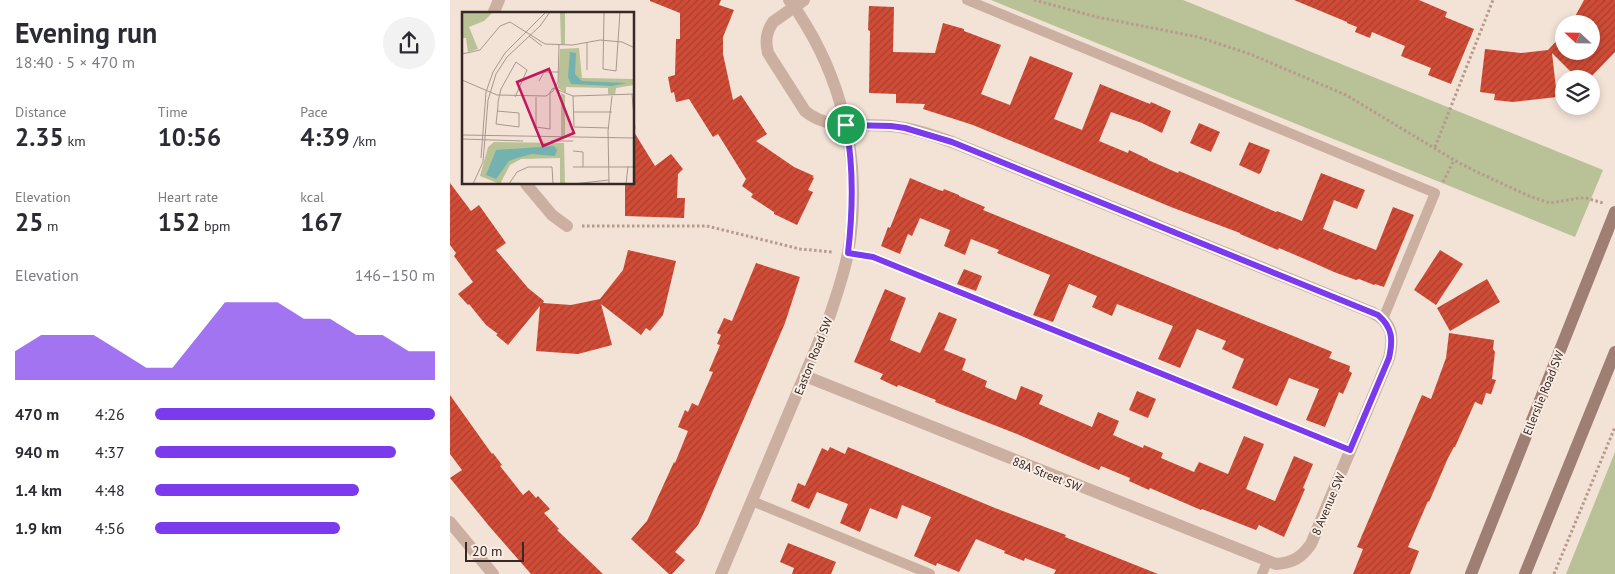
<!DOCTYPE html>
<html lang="en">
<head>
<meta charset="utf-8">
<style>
	:root { --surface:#fff; --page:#f2f2f3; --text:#2b2b33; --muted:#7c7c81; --accent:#7c3aed }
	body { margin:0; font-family:"PT Sans",sans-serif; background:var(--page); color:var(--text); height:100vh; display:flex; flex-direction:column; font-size:19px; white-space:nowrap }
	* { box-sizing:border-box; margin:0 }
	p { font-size:16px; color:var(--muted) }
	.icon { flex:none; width:28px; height:28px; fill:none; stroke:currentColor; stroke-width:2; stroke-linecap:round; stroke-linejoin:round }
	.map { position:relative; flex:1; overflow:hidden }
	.sheet { display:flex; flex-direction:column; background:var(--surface); width:450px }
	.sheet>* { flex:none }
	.needle { width:32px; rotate:292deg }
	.controls { position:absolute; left:1105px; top:15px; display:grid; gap:10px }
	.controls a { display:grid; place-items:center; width:45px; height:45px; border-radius:50%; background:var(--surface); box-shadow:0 2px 8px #0003; font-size:25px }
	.scale { position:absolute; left:15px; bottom:12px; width:59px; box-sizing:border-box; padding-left:5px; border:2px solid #352825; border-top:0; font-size:14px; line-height:18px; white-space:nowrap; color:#352825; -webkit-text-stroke:4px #faede3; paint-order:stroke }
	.pin { position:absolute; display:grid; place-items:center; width:42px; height:42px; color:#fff; margin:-21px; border:2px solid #fff; border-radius:50%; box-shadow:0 1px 5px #0007 }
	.round { display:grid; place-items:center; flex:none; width:52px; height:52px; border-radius:26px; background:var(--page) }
	.headline { display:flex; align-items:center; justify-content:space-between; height:85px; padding:0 15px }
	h1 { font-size:28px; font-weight:800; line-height:38px }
	.figures { display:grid; grid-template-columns:repeat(3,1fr); gap:8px; height:85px; padding:5px 15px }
	.figures div { display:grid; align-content:center }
	.figures b { font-size:25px; font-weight:800 }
	.figures small { font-size:14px; font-weight:400 }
	.figures p { font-size:14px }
	.chart { height:140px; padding:10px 15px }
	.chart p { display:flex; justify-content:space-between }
	.chart svg { width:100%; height:90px; margin-top:5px; fill:var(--accent); opacity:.7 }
	ul { padding:0 15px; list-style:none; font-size:16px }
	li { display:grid; grid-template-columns:80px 60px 1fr; align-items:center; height:38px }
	li i { height:12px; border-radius:6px; background:var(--accent) }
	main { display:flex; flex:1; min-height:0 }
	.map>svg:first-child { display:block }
	.green { fill:#b8c296 }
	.building { fill:url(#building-hatch) }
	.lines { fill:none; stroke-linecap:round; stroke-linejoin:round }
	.path { stroke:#b79a8c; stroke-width:3; stroke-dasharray:2.5 2.5; stroke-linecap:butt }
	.service { stroke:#cbb0a2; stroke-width:10 }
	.minor { stroke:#cbb0a2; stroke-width:12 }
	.tertiary { stroke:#cbb0a2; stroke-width:12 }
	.secondary { stroke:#9f7e73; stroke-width:12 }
	.route-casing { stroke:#fff; stroke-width:10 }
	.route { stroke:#7c3aed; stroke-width:6 }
	.labels { text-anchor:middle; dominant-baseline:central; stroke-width:4; stroke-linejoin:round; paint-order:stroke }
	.street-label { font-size:12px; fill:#352825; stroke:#faede3 }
	.inset-road { fill:none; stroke:#a7988f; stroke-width:1 }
	.view { fill:#c2185b; fill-opacity:0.15; stroke:#c2185b; stroke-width:2.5 }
	.inset-edge { fill:none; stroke:#352825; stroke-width:2.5 }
</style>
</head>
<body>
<main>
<section class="sheet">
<div class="headline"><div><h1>Evening run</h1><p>18:40 · 5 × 470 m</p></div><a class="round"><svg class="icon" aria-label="share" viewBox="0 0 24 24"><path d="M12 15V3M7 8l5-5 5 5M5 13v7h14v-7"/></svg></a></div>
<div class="figures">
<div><p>Distance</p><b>2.35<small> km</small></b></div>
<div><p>Time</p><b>10:56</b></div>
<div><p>Pace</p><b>4:39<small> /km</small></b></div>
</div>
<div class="figures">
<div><p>Elevation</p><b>25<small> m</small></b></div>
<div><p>Heart rate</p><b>152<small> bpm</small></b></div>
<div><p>kcal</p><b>167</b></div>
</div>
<div class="chart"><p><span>Elevation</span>146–150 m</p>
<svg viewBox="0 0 160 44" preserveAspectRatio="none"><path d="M0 44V30L10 22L20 22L30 22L40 30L50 38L60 38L70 22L80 6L90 6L100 6L110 14L120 14L130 22L140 22L150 30L160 30V44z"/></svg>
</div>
<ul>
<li><b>470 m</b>4:26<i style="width:100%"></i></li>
<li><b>940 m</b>4:37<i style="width:86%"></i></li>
<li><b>1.4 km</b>4:48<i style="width:73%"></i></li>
<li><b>1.9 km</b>4:56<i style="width:66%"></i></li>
</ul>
</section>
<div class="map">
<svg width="1165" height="574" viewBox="0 0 1165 574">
	<defs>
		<pattern id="building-hatch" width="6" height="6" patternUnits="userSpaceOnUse" patternTransform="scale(1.25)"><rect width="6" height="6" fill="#d04c37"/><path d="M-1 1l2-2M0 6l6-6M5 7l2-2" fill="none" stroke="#aa3f2e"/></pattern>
	</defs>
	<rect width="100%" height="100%" fill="#f3e2d6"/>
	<!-- green -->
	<path class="green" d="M541 0H733L1153 170 1125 237Z
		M1165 452V574H1116Z"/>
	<!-- building -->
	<path class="building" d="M200 0H271L269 5 284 10 273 37V54L283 100 291 95 317 134 306 141 344 167 364 176 362 177 364 178 358 190 363 192 347 225 324 214V212L301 197 303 194 292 186 296 179 268 134 263 137 239 99 226 102 224 92 221 93 218 77 225 75 226 39H230V13L200 1Z
		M844 0H969L997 12 995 17 1024 29 1001 84 978 75 981 68 951 56 955 46 922 32 920 38 905 32 907 27 897 23V22Z
		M1134 0H1165V52L1139 79H1128L1102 53 1107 97 1063 102 1044 100 1045 94 1030 92 1035 49 1071 53 1098 50 1114 33V51H1141V24H1121Z
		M419 6 444 7 443 52 485 53 493 23 514 29V31L551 45 531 94 560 105 580 56 623 73 604 119 632 130 650 84 700 104 701 102 721 111 712 133 692 123 661 112 649 141 678 153 679 150 698 159V160L728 173 729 171 826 212 827 211 852 221 871 173 915 190 907 209 884 200 873 229 926 250 943 207 964 215 934 287 925 284 924 285 909 279 906 280 884 272 864 263 829 248 828 250 790 234V233L721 207 523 125 473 109 475 104 446 103V94L419 93 420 31 418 30Z
		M749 123 770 132 761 152 740 143Z
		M184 132 205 166 221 154 233 169 228 174 227 198H235L234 218 175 216V184H184Z
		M799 142 820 150 811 172 809 174 789 165Z
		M460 178 489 190 493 191 494 189 509 195V196L535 207 533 210 880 351 882 352 879 358 900 366 899 371 902 373 893 394 889 392 875 427 856 420 869 389 839 378 827 406 782 388 794 359 772 349 776 341 747 329 730 368 708 359 723 326 667 304 662 316 642 307 647 296 619 284 603 322 583 315 600 275 547 253 549 250 521 239 515 255 494 246 500 230 470 218 462 236 458 234 450 254 431 246 438 227 440 228Z
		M0 183 21 211 29 205 56 243 46 250 78 288 94 301 93 303 121 305 150 299 173 270 178 250 226 261 213 315 200 331 196 328 191 335 151 304 162 345 128 354 86 351 90 306 58 345 46 335 48 334 36 325 19 304 18 305 8 294 23 282 4 256 6 253 0 245Z
		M990 250 1013 264 986 305 964 290Z
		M306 263 350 277 335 323 254 512 248 525 225 552 235 560 222 574H219L181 539 197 521 224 462 225 463 238 431 228 427 235 410 238 412 242 403 248 406 263 372 259 371 270 345 267 344 271 335 267 333 274 318 282 321Z
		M514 269 532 276 526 291 507 284Z
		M1037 279 1050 302 1000 331 987 308Z
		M435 289 456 298 440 340 470 353 489 312 507 319 494 350 516 359 512 370 537 381 535 387 566 400 571 386 593 395 589 404 642 427 648 412 669 421 663 435 693 448 694 445 713 453 711 458 744 472 749 462 778 474 794 436 814 444 796 489 825 501 844 456 863 464 853 488 855 489 834 537 809 525 806 530 752 509 751 510 700 488 699 490 679 481 680 478 651 466 649 470 567 434 485 402 486 400 451 386 448 385 447 387 430 379 433 374 404 362Z
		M999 333 1044 340 1043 349 1045 352 1042 379 1046 380 1041 394 1036 393 1032 405 1025 402 1005 447H1004L998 458 979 502 978 501 958 547 969 551 960 574H903L913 549 907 547 972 395 981 399 996 358Z
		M687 391 706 399 698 418 679 410Z
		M0 395 42 454 43 453 52 465 50 466 73 495 79 490 86 498 88 496 100 509 94 513 109 529 107 530 153 574H81L39 526 0 478 12 470 0 454Z
		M380 447 395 454 398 447 545 508 616 535 615 537 708 574H604L606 570 575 558 574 561 554 553 555 551 526 539 509 572 487 563 486 566 464 556 481 517 452 505 447 519 420 508 410 532 390 523 398 504 367 492 359 509 341 501 348 483 355 486 372 448 378 451Z
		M338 543 386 562 381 574H342L344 568 330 562Z"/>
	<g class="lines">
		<!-- path -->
		<path class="path" d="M584 0 647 17 748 37 800 54 896 95 1004 160 1025 171 1079 196 1100 203 1129 198H1136L1153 203
			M985 147 1043 0
			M993 182 1004 160
			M132 226H257L350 249 382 252
			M1104 574 1165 427"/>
		<!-- service -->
		<path class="service" d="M517 0 985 193 933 319
			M398 253 423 257 900 450
			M302 501 480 574
			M812 574 817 562"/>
		<!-- minor -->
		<path class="minor" d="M354 0 323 22C316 32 315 41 318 53L355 111C378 131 413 123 441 126 462 128 482 135 502 142L921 312C943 322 944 337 939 358L861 544C852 557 843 563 826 564L355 376
			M43 14 49 0
			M76 184 102 215 117 226
			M0 522 43 574"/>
		<!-- tertiary -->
		<path class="tertiary" d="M271 574 380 315C387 294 394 274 398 253 411 179 399 104 364 39 356 25 349 12 339 0"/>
		<!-- secondary -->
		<path class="secondary" d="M1021 574 1165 212
			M1075 574 1165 352"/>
	</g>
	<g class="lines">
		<defs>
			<path id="route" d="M396 125 441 126 455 128 502 142 928 315C943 328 943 340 939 358L900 450 423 257 398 253C403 210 404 168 396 125Z"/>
		</defs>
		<!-- route casing -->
		<use href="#route" class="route-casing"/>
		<!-- route -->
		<use href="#route" class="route"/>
	</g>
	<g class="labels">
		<!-- street labels -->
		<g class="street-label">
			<text transform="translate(363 356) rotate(-68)">Easton Road SW</text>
			<text transform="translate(1093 393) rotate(-68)">Ellerslie Road SW</text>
			<text transform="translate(597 474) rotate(22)">88A Street SW</text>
			<text transform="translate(878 504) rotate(-67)">8 Avenue SW</text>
		</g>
	</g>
	<!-- overview -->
	<g transform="translate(12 12)">
		<rect width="172" height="172" fill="#f3e2d6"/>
		<path d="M0 0H31L22 9 7 15 16 37 6 40 4 26H0ZM103 0V32H99L98 0ZM117 36 120 66 172 67V73L154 76 153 83 146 82V76L104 75V81L96 76 98 37ZM99 81 103 83V124H99ZM32 130 102 131 103 172H98V146L59 147 48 153 38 172 18 164 26 135Z" fill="#b8c296"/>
		<path d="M0 0H26L0 14Z" fill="#b8c296"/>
		<path d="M108 40 114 41 113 62 120 69 165 71 150 74 109 72 106 65ZM92 134 95 138 93 144 70 142 55 146 47 149 34 167 24 163 34 138Z" fill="#73b2ae"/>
		<path class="inset-road" d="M142 0 141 57 154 59 158 0M67 24 80 34M125 31V58M0 42 18 38 38 14 48 10 83 32 111 33 138 28 160 30 173 36M0 68 35 83 84 84 91 79 96 70 97 33M77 69 82 60H97M170 82 173 117M111 84 112 115 147 116M74 85V115L88 117V80L91 76 111 84 173 82M35 99 57 101V115L34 112 36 94V90L39 77 54 50 65 58 53 85M111 100H150M0 123 173 126M0 127 61 129M89 129H111M111 139 121 140V155M19 146 24 80 31 60 43 41 84 0M111 155H173M11 172 21 150 26 88 34 62 45 45 78 14 88 0M47 172 55 160 66 155H90L91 172M111 172 147 168M147 172 146 119 150 84M164 172 166 154"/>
		<path class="view" d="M87 57 112 121 81 134 55 70Z"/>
		<rect width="172" height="172" class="inset-edge"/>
	</g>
</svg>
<div class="controls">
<a><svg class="needle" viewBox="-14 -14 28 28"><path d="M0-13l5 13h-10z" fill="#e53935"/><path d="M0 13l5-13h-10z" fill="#7c7c81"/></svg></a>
<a><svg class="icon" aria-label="layers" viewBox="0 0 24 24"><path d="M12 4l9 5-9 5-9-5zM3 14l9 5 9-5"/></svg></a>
</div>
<div class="scale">20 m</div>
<div class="pin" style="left:396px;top:125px;background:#1e9e55"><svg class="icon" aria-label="arrive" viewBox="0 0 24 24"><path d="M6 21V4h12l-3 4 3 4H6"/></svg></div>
</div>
</main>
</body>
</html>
